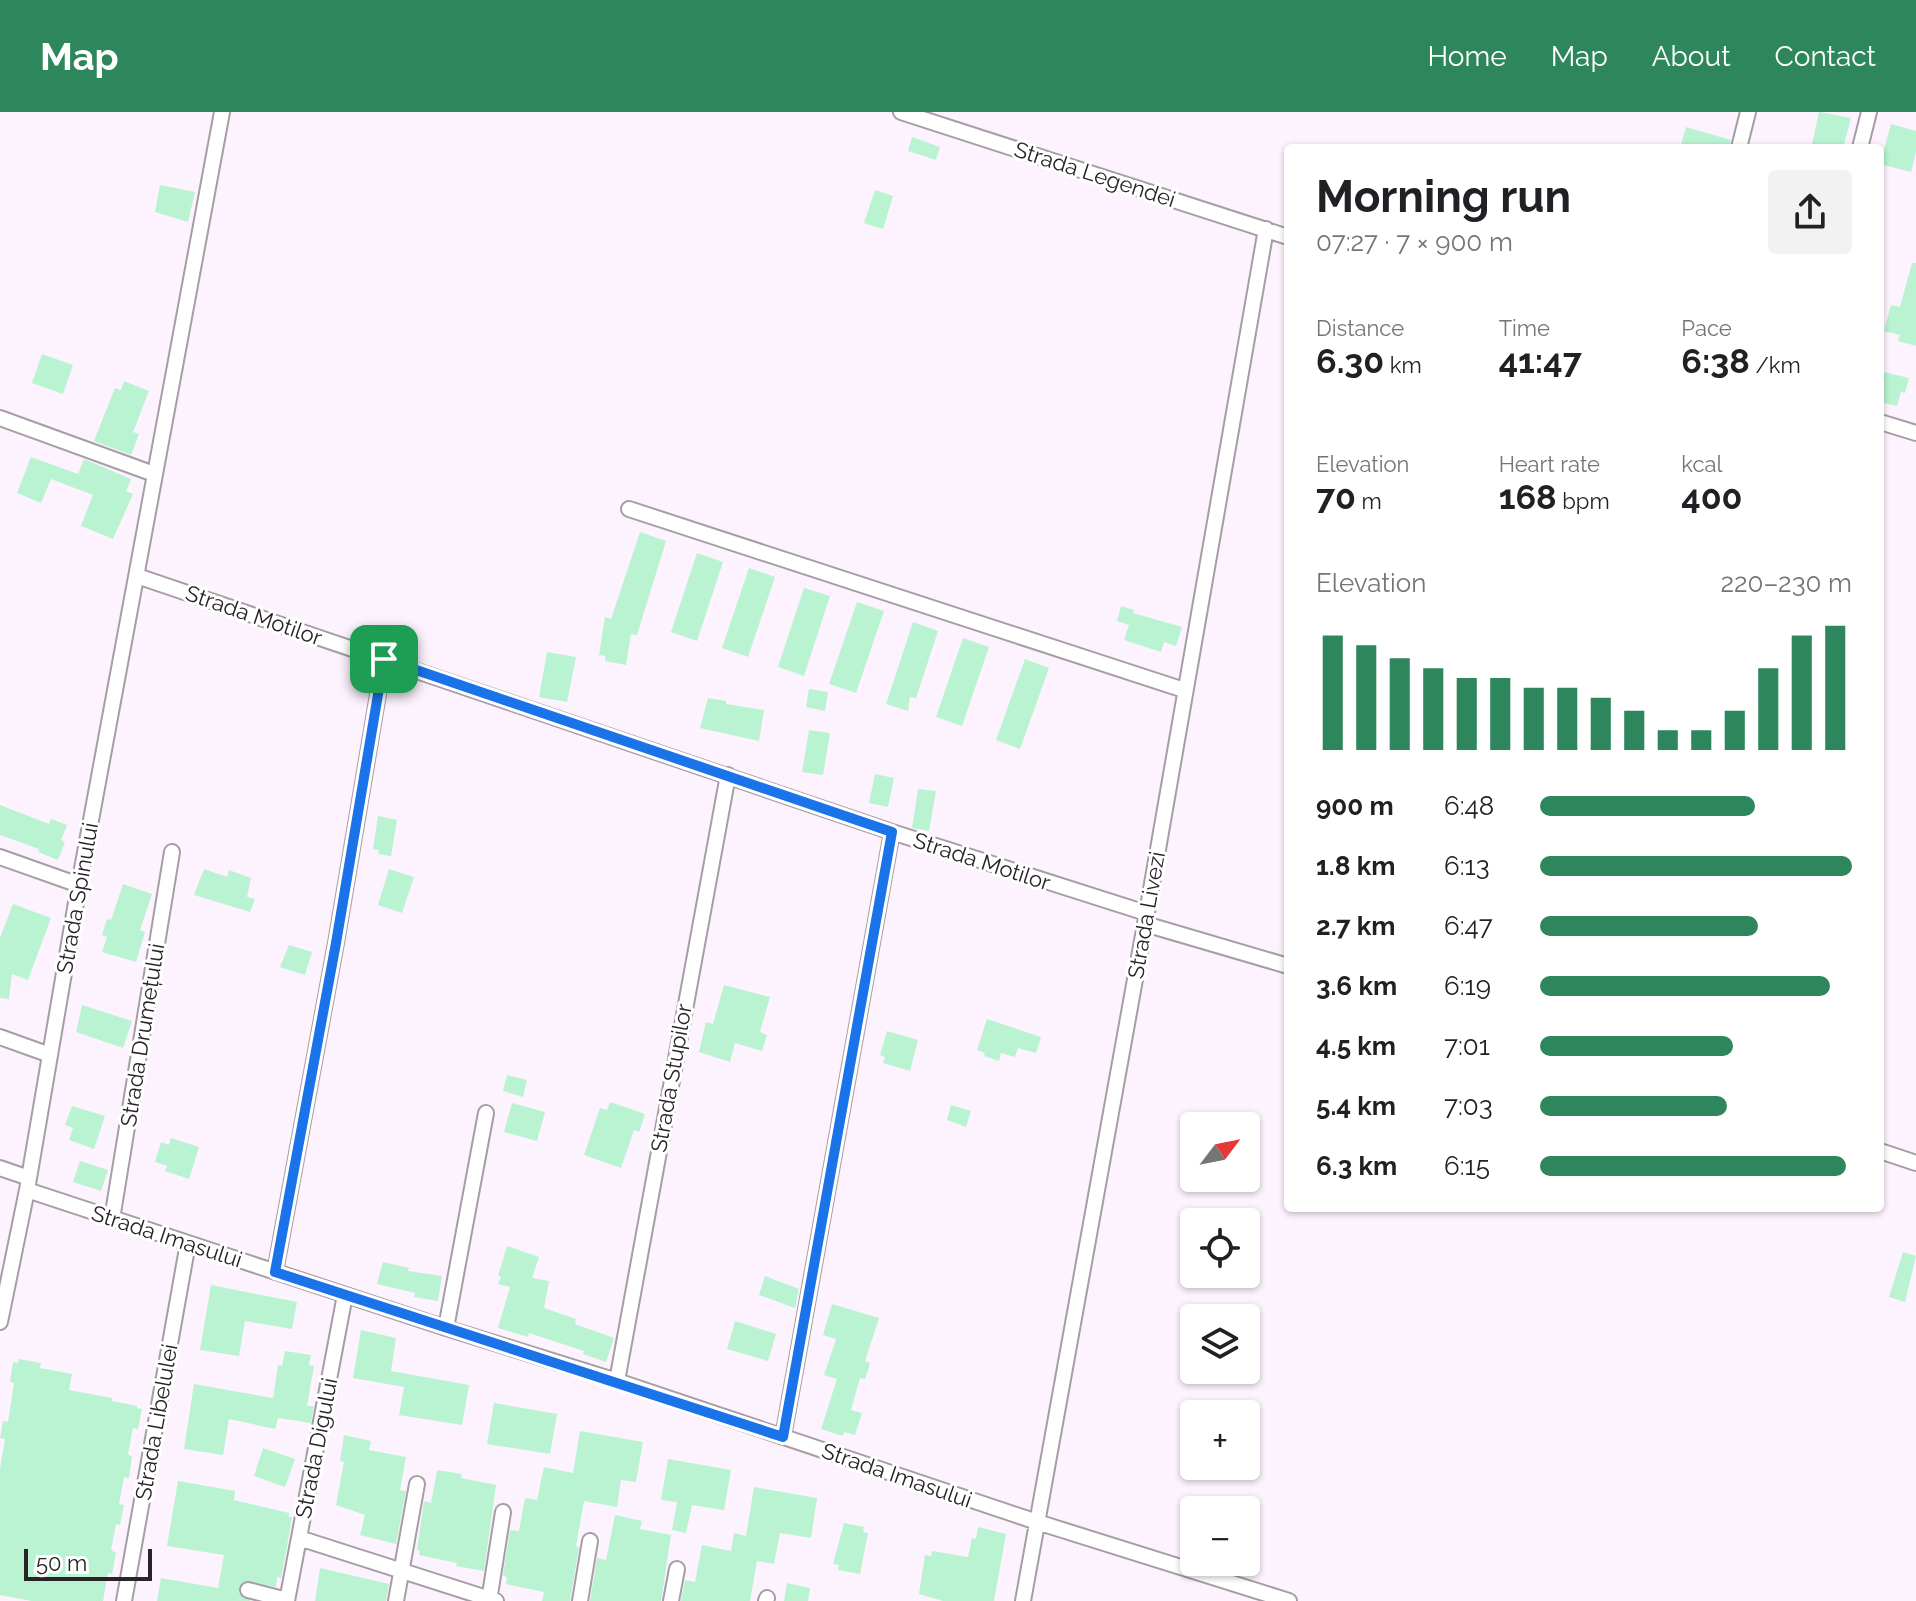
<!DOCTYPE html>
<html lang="en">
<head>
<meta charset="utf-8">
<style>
	:root { --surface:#fff; --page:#f2f2f2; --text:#202124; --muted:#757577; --accent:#2e875c }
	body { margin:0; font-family:Raleway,sans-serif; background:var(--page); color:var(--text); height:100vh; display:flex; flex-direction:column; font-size:30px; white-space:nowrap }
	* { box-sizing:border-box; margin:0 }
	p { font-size:26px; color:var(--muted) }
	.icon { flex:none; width:44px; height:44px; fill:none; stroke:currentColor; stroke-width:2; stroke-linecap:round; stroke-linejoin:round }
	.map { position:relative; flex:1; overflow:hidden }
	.sheet { position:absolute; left:1284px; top:32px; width:600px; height:1068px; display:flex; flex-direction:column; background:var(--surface); border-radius:8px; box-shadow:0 2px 6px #0004 }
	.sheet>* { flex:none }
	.needle { width:52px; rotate:58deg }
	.controls { position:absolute; left:1180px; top:1000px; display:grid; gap:16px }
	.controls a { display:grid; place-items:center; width:80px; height:80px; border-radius:8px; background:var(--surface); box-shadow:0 2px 6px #0004; font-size:40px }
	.scale { position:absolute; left:24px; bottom:20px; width:128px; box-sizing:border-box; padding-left:8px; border:4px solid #272327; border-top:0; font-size:22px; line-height:28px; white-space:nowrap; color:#272327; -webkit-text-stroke:6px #fff; paint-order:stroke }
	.pin { position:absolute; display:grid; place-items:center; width:68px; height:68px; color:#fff; margin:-34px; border-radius:16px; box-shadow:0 4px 12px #0006 }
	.round { display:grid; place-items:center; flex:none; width:84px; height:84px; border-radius:8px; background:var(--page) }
	.summary { display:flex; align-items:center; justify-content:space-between; height:136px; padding:0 32px }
	h1 { font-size:44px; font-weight:700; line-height:60px }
	.metrics { display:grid; grid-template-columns:repeat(3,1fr); gap:12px; height:136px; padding:8px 32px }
	.metrics div { display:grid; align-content:center }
	.metrics b { font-size:34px; font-weight:700 }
	.metrics small { font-size:22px; font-weight:400 }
	.metrics p { font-size:22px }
	.chart { height:224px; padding:16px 32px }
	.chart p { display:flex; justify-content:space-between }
	.chart svg { width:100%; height:144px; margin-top:8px; stroke:var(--accent); stroke-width:6 }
	ul { padding:0 32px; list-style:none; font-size:26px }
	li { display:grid; grid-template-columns:128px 96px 1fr; align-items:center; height:60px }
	li i { height:20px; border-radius:10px; background:var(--accent) }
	header { display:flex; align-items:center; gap:48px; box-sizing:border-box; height:112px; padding:0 40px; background:var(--accent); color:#fff }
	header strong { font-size:38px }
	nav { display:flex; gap:44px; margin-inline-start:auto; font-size:28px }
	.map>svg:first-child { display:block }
	.building { fill:#b9f3d1 }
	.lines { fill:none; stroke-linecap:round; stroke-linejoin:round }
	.minor-casing { stroke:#a69da6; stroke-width:18 }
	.minor { stroke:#fff; stroke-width:14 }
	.route-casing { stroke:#fff; stroke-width:16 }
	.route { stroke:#1a73e8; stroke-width:10 }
	.labels { text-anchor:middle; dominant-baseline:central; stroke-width:6; stroke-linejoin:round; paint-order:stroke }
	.street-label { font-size:22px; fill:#272327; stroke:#fff }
</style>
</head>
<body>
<header>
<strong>Map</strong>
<nav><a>Home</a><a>Map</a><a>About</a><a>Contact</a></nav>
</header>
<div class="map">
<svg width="1916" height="1489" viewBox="0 0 1916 1489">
	<rect width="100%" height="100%" fill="#fdf3fe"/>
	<!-- building -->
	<path class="building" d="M1819 0 1851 6 1843 36H1827L1812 32Z
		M1891 12 1916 19V40L1911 60 1880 52Z
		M1686 15 1731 28 1729 36H1680Z
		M912 25 940 35 936 48 908 39Z
		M160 73 195 80 188 110 155 100Z
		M875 78 893 84 883 117 864 111Z
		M1912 151H1916V234L1898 229 1900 223 1884 219 1891 193 1900 195Z
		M42 242 73 253 63 282 32 271Z
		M1880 259 1909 266 1905 281 1901 280 1897 294 1880 290Z
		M124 269 149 279 133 320 139 322 131 343 94 329 115 276 121 278Z
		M31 345 78 362 84 347 131 367 126 379 133 382 113 427 81 414 93 383 51 367 41 391 17 381Z
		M640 420 666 429 637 523 631 522 626 553 605 549V544L599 543 605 505 611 507Z
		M697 441 723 450 697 529 671 520Z
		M749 456 775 465 748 545 722 536Z
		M804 476 830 484 804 564 778 555Z
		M857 490 884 499 856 581 829 572Z
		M1121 494 1134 498 1133 501 1182 515 1176 534 1164 530 1161 540 1124 528 1129 513 1117 509Z
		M913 510 938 519 916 586 910 585 908 599 886 592Z
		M963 526 989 535 962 614 936 605Z
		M547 540 576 545 567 590 539 585Z
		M1025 547 1049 556 1020 637 996 628Z
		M809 577 828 580 825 599 806 595Z
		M708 586 726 589V592L764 598 759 629 700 616Z
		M809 618 830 621 823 663 802 660Z
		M875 662 894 666 888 695 869 691Z
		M918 677 936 679 929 719 912 716Z
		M0 693 49 712 51 707 67 713 61 728 65 730 58 748 38 740 39 737 0 723Z
		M378 704 397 708 391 744 378 742 379 738 373 737Z
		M204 757 227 765 229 758 251 766 247 785 255 787 250 800 194 783Z
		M389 757 414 765 402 801 378 793Z
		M123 772 152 782 140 818 145 820 136 850 102 840 107 825 102 823 107 807 111 808Z
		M13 792 51 806 28 868 12 862 9 887 0 886V826Z
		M289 833 312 840 305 863 280 855Z
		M724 873 770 885 760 920 767 923 762 939 735 931 730 950 699 940 706 910 713 912Z
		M82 893 132 909 123 936 76 920Z
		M987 907 1041 925 1036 941 1018 936 1015 945 1001 941 999 949 984 944 985 941 977 938Z
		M887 919 918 928 910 959 883 951 885 945 880 943Z
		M507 963 527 968 523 985 503 979Z
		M610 990 645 1002 639 1020 634 1018 621 1056 584 1043 600 996 607 998Z
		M512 991 545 1000 537 1029 504 1020Z
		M951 993 971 999 966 1015 947 1008Z
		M72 994 105 1004 94 1037 69 1028 73 1016 65 1013Z
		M171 1026 199 1035 189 1067 165 1059 167 1054 155 1050 161 1030 169 1033Z
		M80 1049 108 1058 101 1079 73 1070Z
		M507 1134 539 1145 532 1166 549 1169 544 1196 576 1207 575 1212 614 1226 606 1250 583 1242 584 1239 529 1221 528 1225 498 1216 510 1175 498 1172 501 1165 498 1164Z
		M1903 1140 1916 1144 1905 1190 1889 1185Z
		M383 1150 409 1156 408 1159 442 1164 438 1189 414 1185 415 1181 377 1172Z
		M765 1164 799 1177 795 1196 759 1183Z
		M211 1173 297 1190 292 1217 245 1209 239 1244 200 1238Z
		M832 1192 879 1206 865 1249 870 1251 865 1267 860 1266 851 1298 862 1301 855 1323 844 1320 843 1324 821 1317 837 1267 824 1263 836 1227 823 1223Z
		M735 1209 776 1222 768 1249 727 1237Z
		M361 1218 396 1226 391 1259 469 1273 462 1313 399 1303 404 1275 353 1266Z
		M285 1239 311 1243 309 1253 314 1254 307 1294H314L311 1311 278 1306 275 1317 229 1307 223 1343 184 1337 194 1272 273 1286 278 1253 282 1254Z
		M19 1247 41 1251 40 1256 72 1262 69 1278 112 1286V1289L137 1294V1296L142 1297 138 1317 133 1316 128 1342 132 1345 129 1366 124 1365 119 1392 124 1393 120 1413 116 1412 111 1438 116 1441 112 1462 108 1461 103 1489H32L0 1483V1357L5 1327 0 1326 3 1309 8 1310 14 1271 10 1270 13 1250 18 1251Z
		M494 1291 557 1302 550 1342 487 1332Z
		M580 1319 643 1330 636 1370 621 1368 617 1395 584 1389 576 1434 579 1435 570 1489H542L544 1480 506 1472 507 1466 503 1463 510 1418 519 1419 525 1386 537 1388 544 1355 573 1361Z
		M344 1323 371 1329 369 1338 406 1345 400 1378 406 1379 396 1432 360 1423 365 1403 336 1393 344 1350 340 1349Z
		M263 1336 295 1347 285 1375 254 1364Z
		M668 1347 731 1358 724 1398 692 1393 686 1421 672 1418 677 1390 661 1388Z
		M437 1358 462 1362 461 1366 496 1373 484 1459 456 1454 457 1451 419 1443 420 1439 417 1438 424 1389 431 1391Z
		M178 1369 235 1379 234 1388 289 1401V1405H292L286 1440 281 1466 277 1465 276 1475 245 1469 239 1475V1481L251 1489H157L161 1466 218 1476 224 1443 167 1434Z
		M754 1375 817 1386 811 1426 780 1421 774 1452 757 1449 750 1489H681L685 1468 695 1470 702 1433 731 1439 734 1421 746 1424Z
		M615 1403 642 1409 640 1417 671 1423 661 1489H590L597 1446 606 1448Z
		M844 1411 864 1415 863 1420 868 1421 860 1462 838 1458 839 1453 833 1452Z
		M978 1415 1006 1422 994 1489H943L919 1482 925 1443 931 1444 932 1439 968 1445 972 1426 976 1427Z
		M320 1456 389 1472 386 1489H315Z
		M787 1471 810 1476 808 1489H784Z"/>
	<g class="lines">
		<defs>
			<path id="minor" d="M901 0 1288 125
				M1739 36 1748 0
				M1860 36 1869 0
				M0 306 154 362
				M1880 310 1916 321
				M629 397 1184 578
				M137 464 892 720 1146 801
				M0 745 79 773
				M1145 812 1288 854
				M0 925 50 943
				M1880 1039 1916 1051
				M0 1056 29 1066
				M27 1078 446 1216 617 1269 1037 1410 1289 1489
				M112 1107 172 740
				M275 1160 336 831 384 547
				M0 1210 27 1078 79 773 222 0
				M446 1216 486 1001
				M617 1269 728 663
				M783 1325 892 720
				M299 1426 496 1489
				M248 1478 287 1488
				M124 1489 188 1131
				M287 1489 345 1183
				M396 1489 417 1372
				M489 1489 503 1400
				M580 1489 590 1429
				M671 1489 677 1457
				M766 1489 767 1486
				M1023 1489 1145 812 1266 117"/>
		</defs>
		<!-- minor casing -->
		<use href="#minor" class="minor-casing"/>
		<!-- minor -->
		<use href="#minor" class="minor"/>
	</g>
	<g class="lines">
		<defs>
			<path id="route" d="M384 547 892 720 783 1325 275 1160 336 831Z"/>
		</defs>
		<!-- route casing -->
		<use href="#route" class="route-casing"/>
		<!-- route -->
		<use href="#route" class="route"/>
	</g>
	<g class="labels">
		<!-- street labels -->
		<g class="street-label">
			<text transform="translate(1095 62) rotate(18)">Strada Legendei</text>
			<text transform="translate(254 503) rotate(19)">Strada Motilor</text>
			<text transform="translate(982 749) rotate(18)">Strada Motilor</text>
			<text transform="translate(77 786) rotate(-80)">Strada Spinului</text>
			<text transform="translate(1146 803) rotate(-80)">Strada Livezi</text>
			<text transform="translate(142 923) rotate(-81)">Strada Drumețului</text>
			<text transform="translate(671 966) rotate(-80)">Strada Stupilor</text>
			<text transform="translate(167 1124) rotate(18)">Strada Imasului</text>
			<text transform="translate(156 1310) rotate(-80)">Strada Libelulei</text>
			<text transform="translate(316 1336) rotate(-79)">Strada Digului</text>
			<text transform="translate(897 1363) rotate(19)">Strada Imasului</text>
		</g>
	</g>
</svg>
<div class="controls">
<a><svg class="needle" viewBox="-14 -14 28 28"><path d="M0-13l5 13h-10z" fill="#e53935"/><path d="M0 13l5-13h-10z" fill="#757577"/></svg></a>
<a><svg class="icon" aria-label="locate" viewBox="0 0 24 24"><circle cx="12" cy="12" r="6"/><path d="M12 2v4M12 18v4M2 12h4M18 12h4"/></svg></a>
<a><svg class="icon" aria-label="layers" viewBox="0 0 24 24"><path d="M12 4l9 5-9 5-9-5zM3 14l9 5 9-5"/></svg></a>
<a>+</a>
<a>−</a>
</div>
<div class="scale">50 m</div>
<div class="pin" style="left:384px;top:547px;background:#1e9e55"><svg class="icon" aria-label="arrive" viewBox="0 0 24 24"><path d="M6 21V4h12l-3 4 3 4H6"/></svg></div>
<section class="sheet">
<div class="summary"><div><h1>Morning run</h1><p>07:27 · 7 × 900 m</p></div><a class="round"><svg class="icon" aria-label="share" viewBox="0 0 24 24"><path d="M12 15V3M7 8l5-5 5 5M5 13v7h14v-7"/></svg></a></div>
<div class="metrics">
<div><p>Distance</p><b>6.30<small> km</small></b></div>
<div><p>Time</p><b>41:47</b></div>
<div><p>Pace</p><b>6:38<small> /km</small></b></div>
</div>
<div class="metrics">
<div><p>Elevation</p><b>70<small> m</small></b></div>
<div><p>Heart rate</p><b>168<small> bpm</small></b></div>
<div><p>kcal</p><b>400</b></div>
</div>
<div class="chart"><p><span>Elevation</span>220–230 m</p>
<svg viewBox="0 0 160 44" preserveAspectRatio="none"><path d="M5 44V9M15 44V12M25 44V16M35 44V19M45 44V22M55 44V22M65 44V25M75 44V25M85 44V28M95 44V32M105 44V38M115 44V38M125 44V32M135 44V19M145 44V9M155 44V6"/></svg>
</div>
<ul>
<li><b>900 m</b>6:48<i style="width:69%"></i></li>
<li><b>1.8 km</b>6:13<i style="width:100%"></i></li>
<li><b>2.7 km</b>6:47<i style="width:70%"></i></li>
<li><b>3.6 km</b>6:19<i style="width:93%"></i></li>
<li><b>4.5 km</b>7:01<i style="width:62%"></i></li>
<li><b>5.4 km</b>7:03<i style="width:60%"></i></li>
<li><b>6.3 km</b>6:15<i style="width:98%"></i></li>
</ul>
</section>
</div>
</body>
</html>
